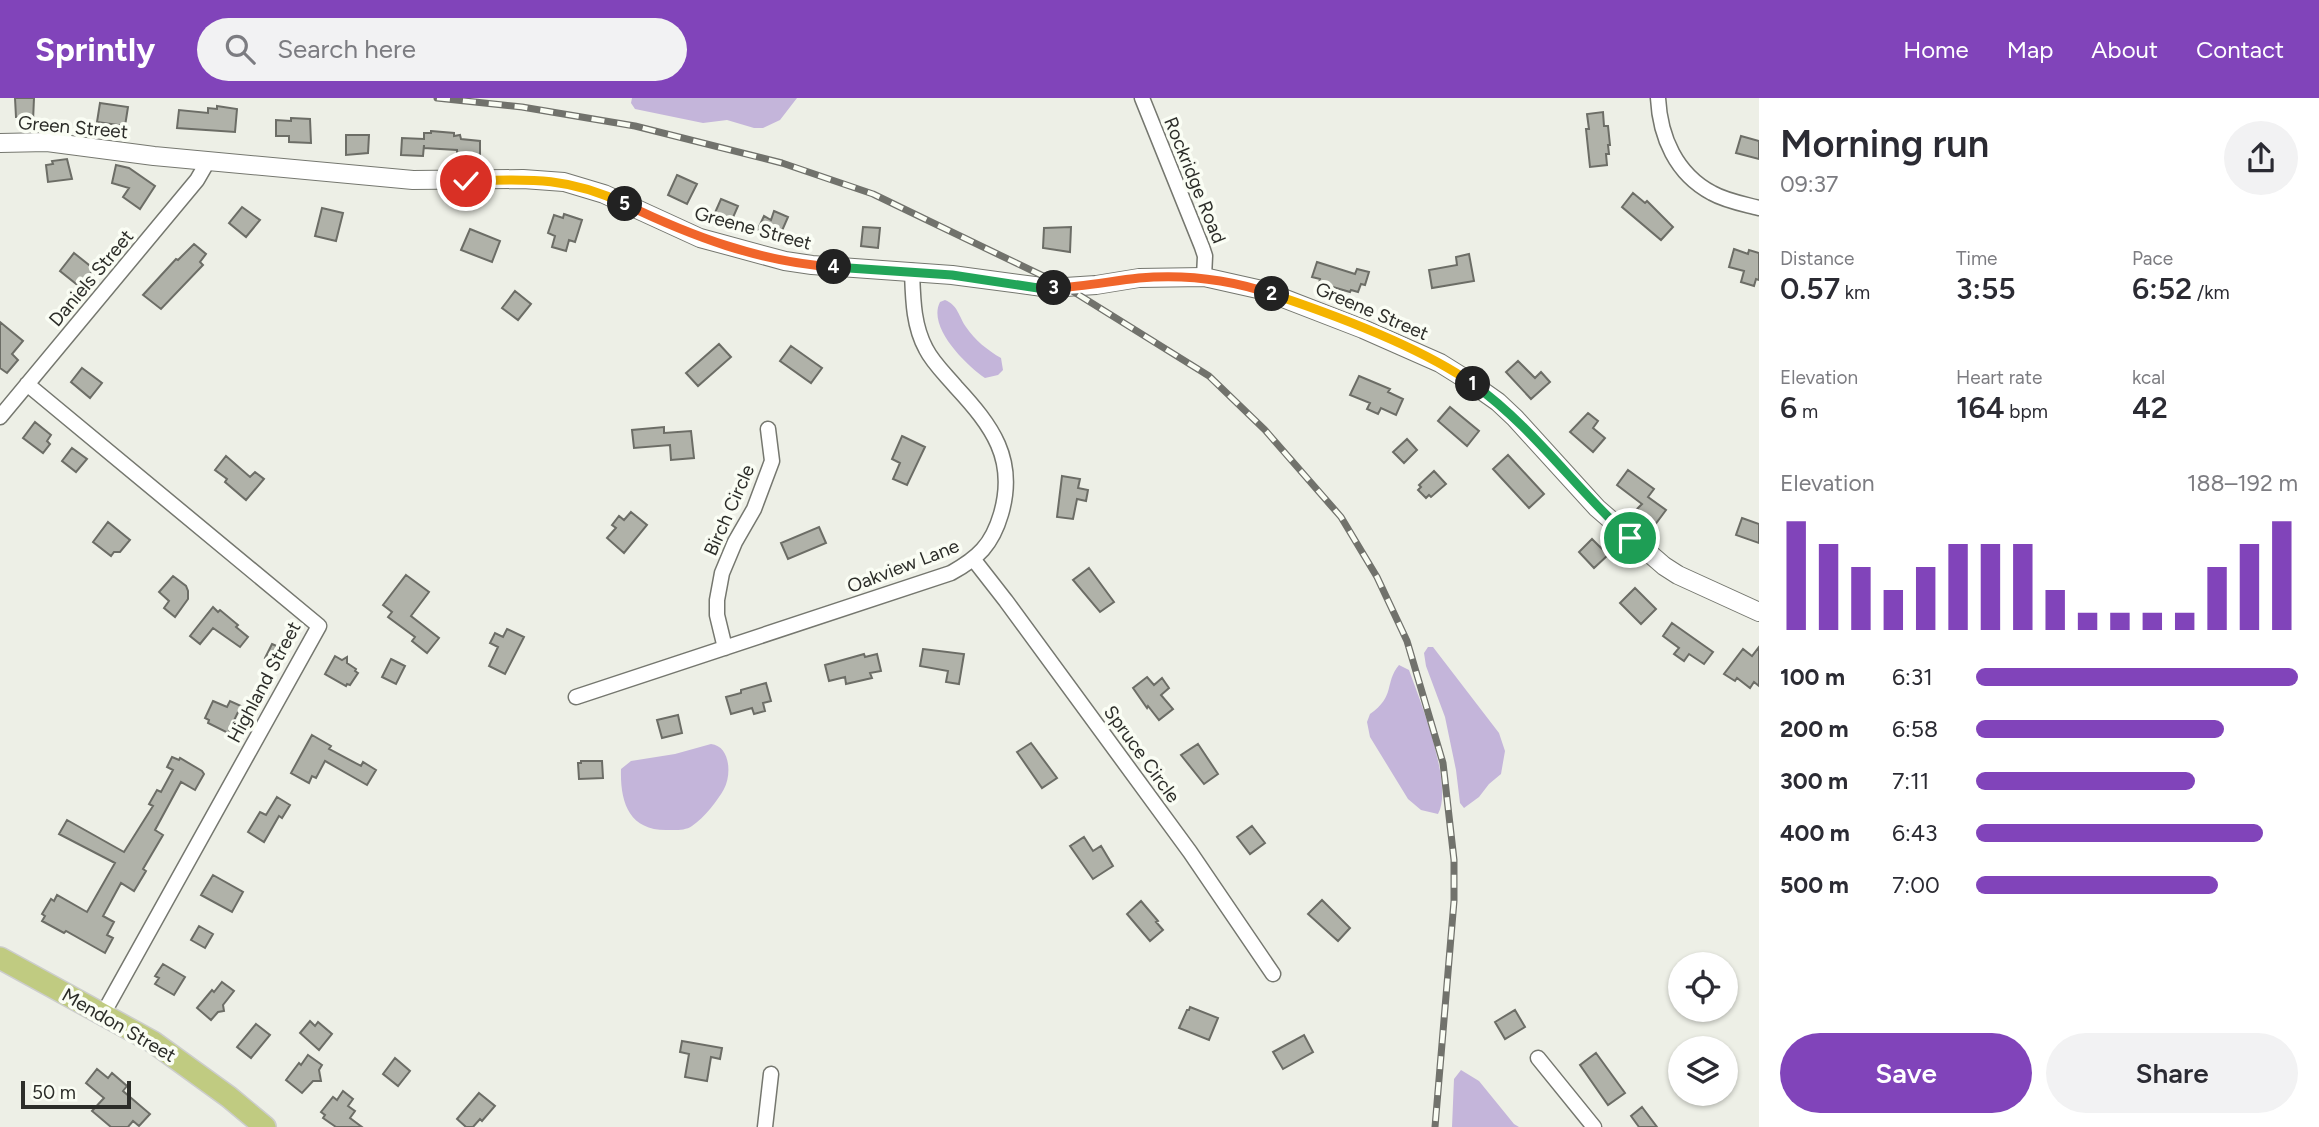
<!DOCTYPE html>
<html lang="en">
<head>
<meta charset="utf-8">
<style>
	:root { --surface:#fff; --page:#f2f2f3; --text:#2b2b33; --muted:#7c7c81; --accent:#8144ba }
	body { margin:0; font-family:Figtree,sans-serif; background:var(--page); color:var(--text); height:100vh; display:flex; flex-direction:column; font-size:26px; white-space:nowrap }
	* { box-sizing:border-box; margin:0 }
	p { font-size:23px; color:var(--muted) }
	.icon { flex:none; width:38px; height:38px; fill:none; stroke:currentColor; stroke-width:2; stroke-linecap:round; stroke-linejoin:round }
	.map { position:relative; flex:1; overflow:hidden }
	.panel { display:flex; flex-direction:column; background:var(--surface); width:560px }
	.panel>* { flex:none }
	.controls { position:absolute; left:1668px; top:854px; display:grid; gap:14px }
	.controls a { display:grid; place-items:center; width:70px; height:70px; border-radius:50%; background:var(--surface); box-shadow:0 2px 5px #0004; font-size:35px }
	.scale { position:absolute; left:21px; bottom:18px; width:110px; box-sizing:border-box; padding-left:7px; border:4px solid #2c2d29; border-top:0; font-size:19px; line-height:24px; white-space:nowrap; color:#2c2d29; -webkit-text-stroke:5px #fafdf4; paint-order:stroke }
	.pin { position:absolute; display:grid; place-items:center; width:60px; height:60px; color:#fff; margin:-30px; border:4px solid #fff; border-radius:50%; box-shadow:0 2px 7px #0007 }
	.km { position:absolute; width:35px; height:35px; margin:-18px; border-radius:50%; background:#222; color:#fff; font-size:19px; line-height:35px; text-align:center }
	.round { display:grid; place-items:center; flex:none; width:74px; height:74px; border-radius:37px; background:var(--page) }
	.head { display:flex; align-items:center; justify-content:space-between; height:119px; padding:0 21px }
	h1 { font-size:38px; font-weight:600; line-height:52px }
	.figures { display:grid; grid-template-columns:repeat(3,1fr); gap:10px; height:119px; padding:7px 21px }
	.figures div { display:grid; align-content:center }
	.figures b { font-size:30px; font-weight:600 }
	.figures small { font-size:19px; font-weight:400 }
	.figures p { font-size:19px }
	.chart { height:196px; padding:14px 21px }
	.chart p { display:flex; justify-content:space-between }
	.chart svg { width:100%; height:126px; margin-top:7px; stroke:var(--accent); stroke-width:6 }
	.action { display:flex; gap:14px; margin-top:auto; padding:14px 21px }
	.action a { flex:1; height:80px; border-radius:42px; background:var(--accent); color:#fff; font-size:28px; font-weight:600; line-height:80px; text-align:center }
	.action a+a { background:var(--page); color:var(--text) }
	ul { padding:0 21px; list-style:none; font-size:23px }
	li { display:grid; grid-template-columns:112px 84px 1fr; align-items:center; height:52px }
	li i { height:18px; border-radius:9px; background:var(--accent) }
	header { display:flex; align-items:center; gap:42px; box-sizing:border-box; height:98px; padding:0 35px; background:var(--accent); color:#fff }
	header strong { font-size:33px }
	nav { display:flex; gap:38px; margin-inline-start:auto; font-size:24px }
	.search { width:490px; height:63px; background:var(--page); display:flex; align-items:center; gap:18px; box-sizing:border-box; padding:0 24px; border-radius:38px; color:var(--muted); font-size:26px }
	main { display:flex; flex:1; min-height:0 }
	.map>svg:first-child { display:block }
	.green { fill:#c4b5da }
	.building { fill:#b0b2a9; stroke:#6c6d66; stroke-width:2 }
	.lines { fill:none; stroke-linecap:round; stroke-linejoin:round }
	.minor-casing { stroke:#75776f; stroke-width:17 }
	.tertiary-casing { stroke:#75776f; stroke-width:20 }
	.primary-casing { stroke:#cccdcc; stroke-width:24 }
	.minor { stroke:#fff; stroke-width:14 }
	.tertiary { stroke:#fff; stroke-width:18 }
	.primary { stroke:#c0cb81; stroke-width:21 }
	.rail-casing { stroke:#71726c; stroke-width:7 }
	.rail { stroke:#fafdf4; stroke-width:4.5; stroke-dasharray:13; stroke-linecap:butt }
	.split-1-casing { stroke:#fff; stroke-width:14 }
	.split-2-casing { stroke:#fff; stroke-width:14 }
	.split-3-casing { stroke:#fff; stroke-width:14 }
	.split-4-casing { stroke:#fff; stroke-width:14 }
	.split-5-casing { stroke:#fff; stroke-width:14 }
	.split-6-casing { stroke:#fff; stroke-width:14 }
	.split-1 { stroke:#22a559; stroke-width:9 }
	.split-2 { stroke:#f5b400; stroke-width:9 }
	.split-3 { stroke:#f0652b; stroke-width:9 }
	.split-4 { stroke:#22a559; stroke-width:9 }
	.split-5 { stroke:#f0652b; stroke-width:9 }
	.split-6 { stroke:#f5b400; stroke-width:9 }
	.labels { text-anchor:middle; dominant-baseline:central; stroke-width:7; stroke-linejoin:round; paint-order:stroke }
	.street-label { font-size:19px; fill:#2c2d29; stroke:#fafdf4 }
</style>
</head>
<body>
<header>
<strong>Sprintly</strong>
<div class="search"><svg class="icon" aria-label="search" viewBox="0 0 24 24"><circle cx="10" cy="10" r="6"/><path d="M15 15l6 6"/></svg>Search here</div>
<nav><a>Home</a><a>Map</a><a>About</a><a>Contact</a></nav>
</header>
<main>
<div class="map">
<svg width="1759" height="1029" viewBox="0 0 1759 1029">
	<rect width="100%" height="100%" fill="#edefe6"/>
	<!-- green -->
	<path class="green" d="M632 0H797L780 22 763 30H754L727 22 703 25 635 11 631 5Z
		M945 202C958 207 959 219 966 229 975 242 987 252 1001 260L1003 272 998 277 985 280C966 267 927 229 940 204Z
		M1428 549H1433L1499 635 1505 653 1501 676 1489 686 1479 699 1464 710 1460 705 1456 672 1445 619 1426 568 1424 555Z
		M1399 567 1409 572C1420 602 1454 688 1438 716L1421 712 1408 701 1370 639 1367 624 1370 616C1396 598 1384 585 1399 567Z
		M711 646C730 648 732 676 724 691 718 702 704 720 692 728 685 733 674 732 666 732 629 732 620 704 621 671L631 663 675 656Z
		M1461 972 1479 983 1514 1026 1519 1029H1452L1454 981Z"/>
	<!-- building -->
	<path class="building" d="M15 0H34L33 23 18 24V19H16Z
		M100 5 128 9 125 28 97 24Z
		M217 8 237 11 235 34 177 30 179 12 208 15V10L217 11Z
		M1603 14 1604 28H1608L1610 47H1608L1609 56H1606L1607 67 1590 69 1586 31H1589L1587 16Z
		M291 20 310 21 311 45 289 44V38H276V22L291 23Z
		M431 33 454 35V38L460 37 461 41 480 43V61H457V52L424 50V47L423 58 401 57 402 40 424 41V35H431Z
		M346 37H369L368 55 346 57Z
		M1741 38 1759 43V61L1736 55Z
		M67 61 72 81 48 84 46 67 53 66 52 63Z
		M116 67 129 70 155 88 140 111 123 99 129 90 112 85Z
		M677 77 697 86 687 106 668 97Z
		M1633 95 1645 105 1647 103 1673 129 1661 142 1622 109Z
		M721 101 738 108 731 124 714 117Z
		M242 109 260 122 246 139 229 125Z
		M322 110 343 115 336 143 315 138Z
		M774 113 788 119 781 135 772 131 769 138 757 133 764 118 771 122Z
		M564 116 582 122 575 144 569 142 566 153 552 149 555 138 548 135 554 117 563 120Z
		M863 129 880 130 878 150 861 148Z
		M1071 129 1070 154 1043 150 1044 130Z
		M470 131 500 143 492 164 461 152Z
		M194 146 206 156 200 164 203 167 161 211 143 197 176 161 178 162Z
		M1734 151 1748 156 1749 152 1759 155V182L1756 181 1754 188 1741 184 1744 173 1729 169Z
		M74 155 94 171 80 189 60 173Z
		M1469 156 1474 183 1432 190 1429 172 1457 167 1456 159Z
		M1317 164 1355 176 1357 171 1369 174 1365 187 1361 186 1358 194 1351 192 1350 194 1319 185 1320 181 1312 179Z
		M515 193 531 206 518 222 502 210Z
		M0 224 23 243 12 256 18 262 7 275 0 270Z
		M719 246 731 259 698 288 686 275Z
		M791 248 822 270 811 285 780 263Z
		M1518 263 1535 280 1541 274 1550 284 1531 301 1506 274Z
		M82 270 102 285 90 300 71 284Z
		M1359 278 1390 291 1388 294 1403 301 1396 317 1381 310 1378 316 1367 311 1370 305 1350 297Z
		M1450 309 1479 333 1467 348 1438 323Z
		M1588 315 1598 323 1593 330 1605 340 1593 354 1570 334Z
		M35 324 51 337 47 343 50 346 43 355 23 340Z
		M664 329V335L691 333 694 360 671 362 670 347 634 350 632 332Z
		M902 338 925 349 907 387 893 381 900 365 892 361Z
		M1407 341 1417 352 1404 365 1393 354Z
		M72 350 87 361 76 374 62 363Z
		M1508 357 1544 396 1529 410 1493 371Z
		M226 358 250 379 255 374 264 381 246 402 225 384 227 381 215 372Z
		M1628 372 1654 391 1648 399 1666 412 1654 428 1641 418 1643 416 1637 411 1642 406 1617 387Z
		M1434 373 1446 386 1431 399 1429 397 1426 400 1418 392 1421 389 1419 387Z
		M1062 378 1080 381 1078 390 1088 392 1086 403 1077 401 1073 421 1057 419Z
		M631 414 647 427 624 455 607 440 616 430 612 427 619 418 624 422Z
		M1742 420 1759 426V445L1736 437Z
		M108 424 130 442 120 454H114L111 458 93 444Z
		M819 429 826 445 788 461 781 445Z
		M1592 441 1608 457 1594 470 1579 454Z
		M1089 470 1114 504 1100 514 1073 482Z
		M406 477 429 494 411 518 439 540 427 555 412 543 415 539 388 519 392 514 383 507Z
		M173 478 186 488 188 493V501L175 519 164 510 169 503 159 494Z
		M1635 490 1656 511 1641 526 1620 505Z
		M213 509 218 514 220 512 238 527 236 529 248 539 240 549 213 530 200 546 190 538Z
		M1672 525 1713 554 1704 566 1689 556 1684 563 1674 556 1679 550 1663 538Z
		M507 531 524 539 505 576 489 568 498 549 490 545 495 535 503 539Z
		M272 546 286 552 280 567 265 560Z
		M1759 549V588L1754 584 1750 590 1737 580 1735 583 1724 576 1743 551 1752 558Z
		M923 551 964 556 959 586 946 584 948 573 920 568Z
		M864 556 865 559 877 556 881 573 870 575 872 580 846 586 845 579 829 583 825 567Z
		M335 558 342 562 347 559V565L356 571 355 573 358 575 350 587 347 586 346 588 325 576Z
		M391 561 405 568 396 586 382 579Z
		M1147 579 1154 587 1162 580 1169 590 1161 597 1173 611 1159 622 1148 608 1147 610 1133 590Z
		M766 585 771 603 763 605 765 613 754 616 752 610 731 616 726 599 741 595V592Z
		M213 603 227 609 230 603 241 608 228 635 208 625 209 622 205 620Z
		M678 617 682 635 662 640 657 622Z
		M312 637 331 648 329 651 361 668 363 664 376 672 367 687 325 663 316 680 312 678 309 685 291 675Z
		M1031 645 1057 680 1042 690 1017 654Z
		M1198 646 1218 676 1204 686 1181 657Z
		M172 659 179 662 180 660 202 673 204 676 195 692 181 684 155 732 163 737 143 771 146 773 134 793 121 785 103 818 114 824 107 837 113 840 105 855 66 833 64 835 42 823 45 818 42 816 51 801 54 803 57 797 87 814 115 765 59 736 67 722 124 754 153 708 149 706 157 692 161 694 173 672 167 669Z
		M581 663H602L603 680 579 681 578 665H581Z
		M277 699 290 707 282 720 279 718 264 744 248 734 260 714 266 717Z
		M1252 728 1265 745 1250 756 1237 739Z
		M1084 739 1093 753 1101 748 1113 768 1093 781 1070 748Z
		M213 777 243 794 232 814 201 797Z
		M1322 802 1350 830 1338 843 1308 816Z
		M1141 803 1158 823 1156 824 1163 832 1150 843 1127 816Z
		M199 828 213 836 205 850 191 842Z
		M163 866 185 879 174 897 155 886 159 880 155 878Z
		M222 884 234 893 223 907 224 913 218 914 211 922 197 910 212 892 214 894Z
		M1190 909 1218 920 1209 942 1179 930 1187 912H1189Z
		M1515 912 1525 929 1505 941 1495 924Z
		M310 923 315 928 318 924 332 936 319 952 300 935Z
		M256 926 270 937 251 960 237 949Z
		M1304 937 1313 954 1283 971 1273 954Z
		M682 943 722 950 720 961 711 959 707 983 685 979 689 956 680 954Z
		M1596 955 1625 995 1608 1007 1580 967Z
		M308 957 322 967 319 972 321 983H313L302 995 286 982 299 965 301 967Z
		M395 960 410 973 398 988 383 976Z
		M97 971 108 980 112 975 127 988 123 993 150 1016 139 1028 133 1023 128 1029H111L92 1013 104 1000 86 985Z
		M343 993 353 1001 348 1008 355 1013 350 1020 362 1029H336L323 1020 325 1017 321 1014 333 999 337 1002Z
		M479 995 495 1008 482 1023 480 1021 473 1029H466L457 1021Z
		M1642 1009 1657 1029H1639L1631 1018Z"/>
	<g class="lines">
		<defs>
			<path id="minor" d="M1142 0 1202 149 1205 158 1204 179
				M1658 0C1660 39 1676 76 1712 95 1726 103 1744 106 1759 110
				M27 286 319 528 103 916
				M0 319 197 82 208 63
				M974 462 1006 503 1190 754 1273 876
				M725 550 717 517V502L722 475 735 444 754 411 772 363 768 331
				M576 599 951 475C978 460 992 447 1001 416 1017 361 992 328 956 289 946 277 933 265 926 251 913 227 913 200 912 173
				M1538 960 1594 1029
				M765 1029 771 976"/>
			<path id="tertiary" d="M0 45 47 44 154 58 413 82 523 81 564 84 604 96 700 140 785 163 812 167 952 177 1050 190 1096 187 1139 180 1204 179 1262 192 1363 231 1440 265 1464 280 1498 304 1515 320 1597 410 1664 468 1678 477 1759 514"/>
			<path id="primary" d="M0 860 153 944 229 999 265 1029"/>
		</defs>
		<!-- minor casing -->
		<use href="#minor" class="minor-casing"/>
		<!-- tertiary casing -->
		<use href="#tertiary" class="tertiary-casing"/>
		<!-- primary casing -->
		<use href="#primary" class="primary-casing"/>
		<!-- minor -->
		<use href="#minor" class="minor"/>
		<!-- tertiary -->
		<use href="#tertiary" class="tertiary"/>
		<!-- primary -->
		<use href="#primary" class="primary"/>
		<defs>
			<path id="rail" d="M437 0 522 9 635 28 782 65 873 96 1066 189 1209 278 1265 332 1341 419 1377 479 1407 543 1443 665 1454 762V803L1435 1029"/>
		</defs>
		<!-- rail casing -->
		<use href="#rail" class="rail-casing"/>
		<!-- rail -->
		<use href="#rail" class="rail"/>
	</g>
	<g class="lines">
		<defs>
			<path id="split-1" d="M1473 286C1532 328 1576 391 1630 440"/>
			<path id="split-2" d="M1272 196C1335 217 1419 248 1473 286"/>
			<path id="split-3" d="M1054 190C1083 189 1111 183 1139 180 1185 176 1228 181 1272 196"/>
			<path id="split-4" d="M834 169 952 177 1038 190H1054"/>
			<path id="split-5" d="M625 106C691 138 760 164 834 169"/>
			<path id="split-6" d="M466 83C527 81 568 78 625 106"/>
		</defs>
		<!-- split-1 casing -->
		<use href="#split-1" class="split-1-casing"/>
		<!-- split-2 casing -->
		<use href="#split-2" class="split-2-casing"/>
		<!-- split-3 casing -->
		<use href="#split-3" class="split-3-casing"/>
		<!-- split-4 casing -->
		<use href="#split-4" class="split-4-casing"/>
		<!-- split-5 casing -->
		<use href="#split-5" class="split-5-casing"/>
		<!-- split-6 casing -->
		<use href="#split-6" class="split-6-casing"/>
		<!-- split-1 -->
		<use href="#split-1" class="split-1"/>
		<!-- split-2 -->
		<use href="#split-2" class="split-2"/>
		<!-- split-3 -->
		<use href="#split-3" class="split-3"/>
		<!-- split-4 -->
		<use href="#split-4" class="split-4"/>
		<!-- split-5 -->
		<use href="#split-5" class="split-5"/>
		<!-- split-6 -->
		<use href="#split-6" class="split-6"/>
	</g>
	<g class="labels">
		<!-- street labels -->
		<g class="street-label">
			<text transform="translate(73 29) rotate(5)">Green Street</text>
			<text transform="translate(1195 82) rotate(68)">Rockridge Road</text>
			<text transform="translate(753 130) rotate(15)">Greene Street</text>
			<text transform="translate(91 180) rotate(-50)">Daniels Street</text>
			<text transform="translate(1372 213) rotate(23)">Greene Street</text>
			<text transform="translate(729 412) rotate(-66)">Birch Circle</text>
			<text transform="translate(903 468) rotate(-21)">Oakview Lane</text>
			<text transform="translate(264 584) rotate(-62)">Highland Street</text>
			<text transform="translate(1142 656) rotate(54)">Spruce Circle</text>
			<text transform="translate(119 927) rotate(30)">Mendon Street</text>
		</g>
	</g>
</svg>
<div class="controls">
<a><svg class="icon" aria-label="locate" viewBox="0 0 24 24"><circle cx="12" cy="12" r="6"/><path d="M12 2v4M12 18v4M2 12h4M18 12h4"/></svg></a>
<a><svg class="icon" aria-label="layers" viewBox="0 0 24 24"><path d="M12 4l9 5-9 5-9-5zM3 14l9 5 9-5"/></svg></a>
</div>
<div class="scale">50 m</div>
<div class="pin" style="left:1630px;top:440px;background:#1e9e55"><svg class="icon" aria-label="arrive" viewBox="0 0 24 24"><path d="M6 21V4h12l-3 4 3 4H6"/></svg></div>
<div class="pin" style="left:466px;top:83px;background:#d93025"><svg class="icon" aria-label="check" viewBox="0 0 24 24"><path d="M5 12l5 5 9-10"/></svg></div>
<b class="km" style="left:1473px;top:286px">1</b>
<b class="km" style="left:1272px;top:196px">2</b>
<b class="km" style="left:1054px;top:190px">3</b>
<b class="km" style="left:834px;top:169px">4</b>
<b class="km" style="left:625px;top:106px">5</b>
</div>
<section class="panel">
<div class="head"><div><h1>Morning run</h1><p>09:37</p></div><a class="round"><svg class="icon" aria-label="share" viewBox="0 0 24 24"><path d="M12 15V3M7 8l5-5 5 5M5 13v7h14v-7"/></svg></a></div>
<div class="figures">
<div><p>Distance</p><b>0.57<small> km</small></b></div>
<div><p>Time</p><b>3:55</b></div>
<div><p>Pace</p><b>6:52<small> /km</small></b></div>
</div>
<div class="figures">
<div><p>Elevation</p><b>6<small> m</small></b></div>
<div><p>Heart rate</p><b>164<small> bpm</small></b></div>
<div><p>kcal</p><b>42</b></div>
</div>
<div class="chart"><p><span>Elevation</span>188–192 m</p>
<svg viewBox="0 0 160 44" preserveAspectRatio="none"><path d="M5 44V6M15 44V14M25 44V22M35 44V30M45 44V22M55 44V14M65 44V14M75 44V14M85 44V30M95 44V38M105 44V38M115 44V38M125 44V38M135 44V22M145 44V14M155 44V6"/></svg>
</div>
<ul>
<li><b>100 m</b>6:31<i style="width:100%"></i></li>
<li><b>200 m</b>6:58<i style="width:77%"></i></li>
<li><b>300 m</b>7:11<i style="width:68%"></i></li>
<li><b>400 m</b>6:43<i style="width:89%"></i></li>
<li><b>500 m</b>7:00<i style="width:75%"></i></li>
</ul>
<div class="action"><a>Save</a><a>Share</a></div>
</section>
</main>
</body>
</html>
